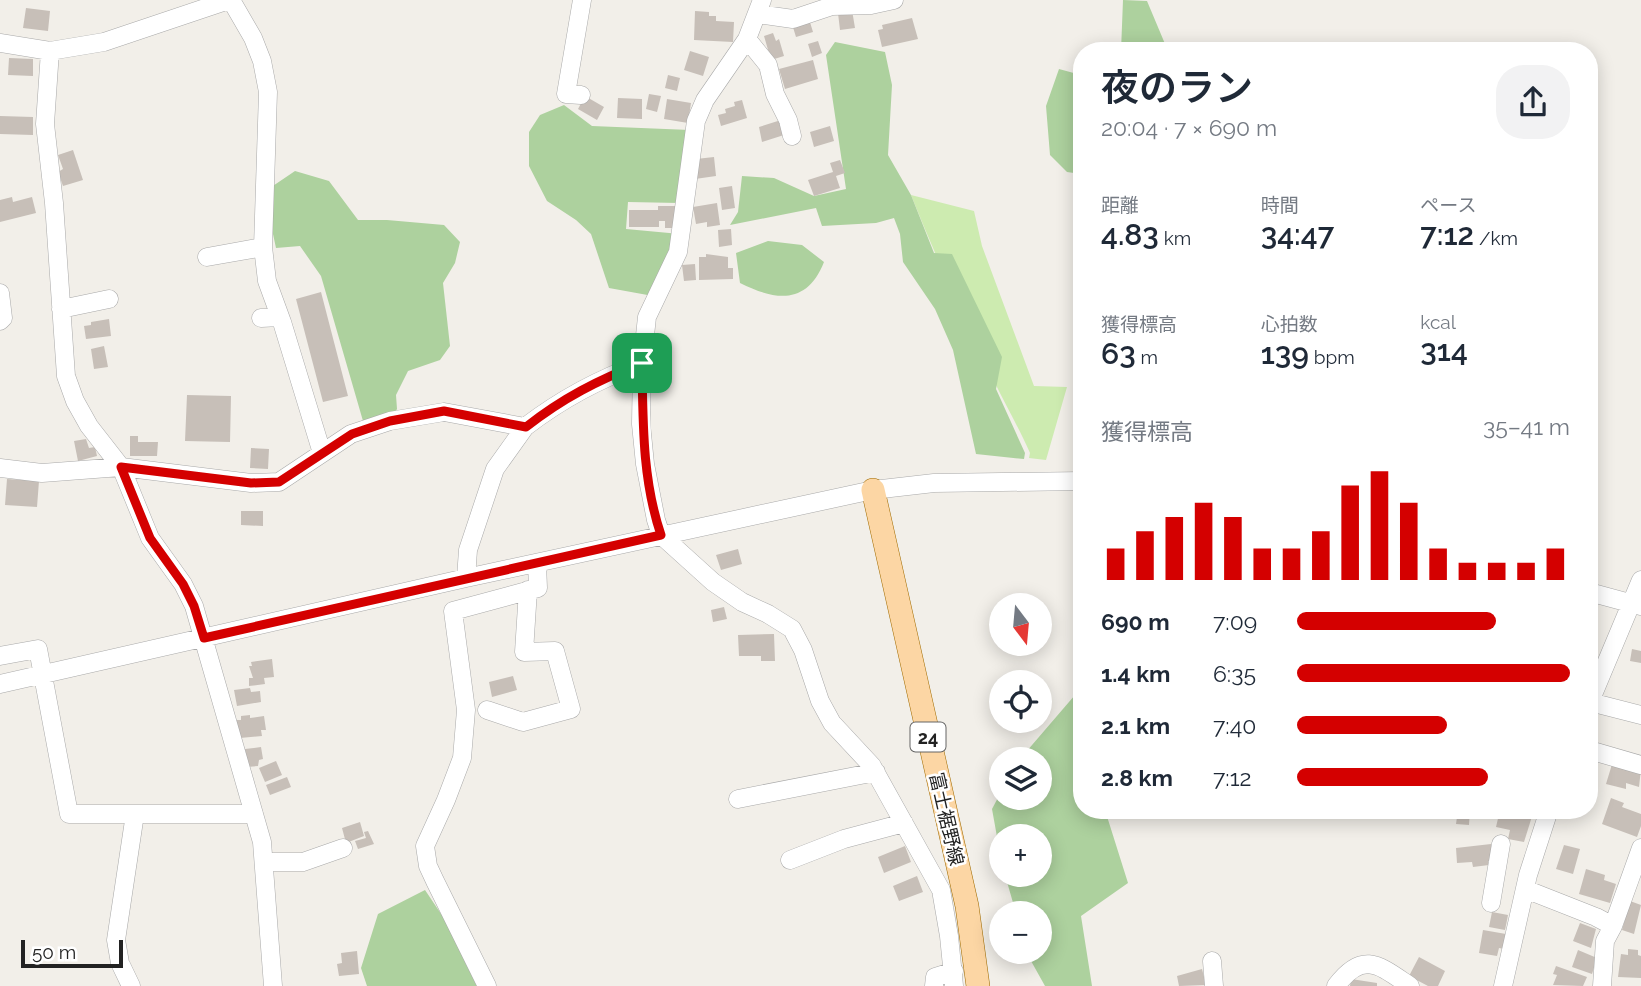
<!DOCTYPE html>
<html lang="ja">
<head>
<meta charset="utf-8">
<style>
	:root { --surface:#fff; --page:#f2f2f3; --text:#1f2937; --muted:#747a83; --accent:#d40000 }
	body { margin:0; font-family:Raleway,"Noto Sans JP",sans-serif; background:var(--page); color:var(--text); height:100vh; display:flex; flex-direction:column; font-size:26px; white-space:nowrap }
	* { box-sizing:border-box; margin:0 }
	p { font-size:23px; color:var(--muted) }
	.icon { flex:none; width:38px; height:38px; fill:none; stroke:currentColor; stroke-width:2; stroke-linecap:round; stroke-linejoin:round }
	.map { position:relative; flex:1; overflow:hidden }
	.sheet { position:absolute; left:1073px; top:42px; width:525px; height:777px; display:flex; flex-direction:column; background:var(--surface); border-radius:28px; box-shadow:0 4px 18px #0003 }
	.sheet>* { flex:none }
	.needle { width:46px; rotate:164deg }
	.fabs { position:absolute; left:989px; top:593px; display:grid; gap:14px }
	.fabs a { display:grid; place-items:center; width:63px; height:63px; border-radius:50%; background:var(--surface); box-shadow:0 4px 18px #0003; font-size:35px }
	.scale { position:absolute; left:21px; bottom:18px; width:102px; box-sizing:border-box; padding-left:7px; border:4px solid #222; border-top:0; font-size:19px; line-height:24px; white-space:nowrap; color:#222; -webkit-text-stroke:5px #fff; paint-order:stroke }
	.pin { position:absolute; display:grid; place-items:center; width:60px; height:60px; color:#fff; margin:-30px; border-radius:14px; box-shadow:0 4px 10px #0006 }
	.round { display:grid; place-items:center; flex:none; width:74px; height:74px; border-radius:28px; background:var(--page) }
	.overview { display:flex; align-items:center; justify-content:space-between; height:119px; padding:0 28px }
	h1 { font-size:38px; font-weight:600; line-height:52px }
	.stats { display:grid; grid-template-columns:repeat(3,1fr); gap:10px; height:119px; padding:7px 28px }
	.stats div { display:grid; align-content:center }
	.stats b { font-size:30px; font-weight:600 }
	.stats small { font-size:19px; font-weight:400 }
	.stats p { font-size:19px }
	.chart { height:196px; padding:14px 28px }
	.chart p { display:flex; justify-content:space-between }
	.chart svg { width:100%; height:126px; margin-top:7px; stroke:var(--accent); stroke-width:6 }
	ul { padding:0 28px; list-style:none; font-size:23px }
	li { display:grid; grid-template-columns:112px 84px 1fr; align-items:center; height:52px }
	li i { height:18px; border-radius:9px; background:var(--accent) }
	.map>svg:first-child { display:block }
	.grass { fill:#cdebb0 }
	.forest { fill:#add19e }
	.building { fill:#c7bfb8 }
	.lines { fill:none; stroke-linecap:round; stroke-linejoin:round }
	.minor-casing { stroke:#a9a9a9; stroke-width:19 }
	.major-casing { stroke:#a06b00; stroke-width:24 }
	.minor { stroke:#fff; stroke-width:18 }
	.major { stroke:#fcd6a4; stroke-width:23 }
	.route-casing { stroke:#fff; stroke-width:14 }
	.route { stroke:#d40000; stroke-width:9 }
	.labels { text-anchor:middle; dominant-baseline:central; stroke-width:5; stroke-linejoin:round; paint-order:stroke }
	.shield { fill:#fff; stroke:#646464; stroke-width:2 }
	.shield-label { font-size:18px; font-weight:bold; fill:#222 }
	.street-label { font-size:19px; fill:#222; stroke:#fff }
</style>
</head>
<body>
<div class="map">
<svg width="1641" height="986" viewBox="0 0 1641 986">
	<rect width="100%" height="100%" fill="#f2efe9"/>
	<!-- grass -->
	<path class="grass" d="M911 195 974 211 982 246 1034 386 1067 387 1046 460 1029 458 1030 453C1019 428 1006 406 994 381 965 320 936 258 911 195Z"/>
	<!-- forest -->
	<path class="forest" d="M1123 0 1147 1 1168 51H1121Z
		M835 42 885 52 892 85 888 155 911 195 934 253 952 254 1002 357 996 389 1025 453 1024 459 976 454 953 350 935 309 903 262 900 234 894 218 876 223 822 226 816 208 730 225 738 212 742 176 774 178 814 196 846 189 826 55Z
		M1059 69 1081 75V174L1067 172 1050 155 1046 106Z
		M564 105 592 126 690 130 679 203 628 202 626 229 680 234 653 296 609 288 591 234 576 220 547 201 529 166V132L540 115Z
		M295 171 329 181 358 220H387L444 225 460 242 455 263 443 283 450 346 440 360 408 371 396 395 397 409 390 421H363L321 276 300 246 276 248 264 192Z
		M768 241 802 245 824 262C807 305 776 301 740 283L736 253Z
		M1081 688 1082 810H1105L1128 883 1081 916 1092 986H1045L1026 952H1040V914L1016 913 1005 875H1040V836H1001V859L992 809 1001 792V798H1040V760L1020 759Z
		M425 890 486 981 487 986H367L361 968 378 914Z"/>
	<!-- building -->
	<path class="building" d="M26 8 50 11 48 31 23 28Z
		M852 10 855 28 840 30 838 13Z
		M695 11 709 12V16H716V21L734 22 733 42 694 40Z
		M912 18 918 39 882 47 878 30 883 29 882 25Z
		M809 19 813 32 796 37 792 24Z
		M773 33 776 41 779 39 784 56 771 60 764 36Z
		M818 41 822 53 812 57 808 44Z
		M690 51 709 57 703 76 684 70Z
		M9 58 33 59V76L8 75Z
		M813 60 818 79 785 89 779 69Z
		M668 75 680 78 677 91 665 88Z
		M649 94 661 96 657 112 646 109Z
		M585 96 604 107 597 120 578 109Z
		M618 98 642 99V119L617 118Z
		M667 99 691 103 688 123 664 119Z
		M742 100 747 118 721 126 718 115 726 113 725 109 735 106 734 102Z
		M0 116 33 117V135L0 134Z
		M781 120 784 135 762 142 759 127Z
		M830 126 834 141 814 147 810 132Z
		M73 150 83 180 63 186 58 172 63 169 58 155Z
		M714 157 716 176 695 179 696 159Z
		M840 160 845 173 836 176 840 188 814 196 808 180 833 172 830 163Z
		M732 186 735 208 722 210 719 188Z
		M12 197 13 202 32 197 36 213 0 222V200Z
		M717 203 720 225 707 227V222L696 224 693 207Z
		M658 206H675L674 228H665V221H659V227H629V210H658Z
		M731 229 732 245 719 247 718 230Z
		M706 254 728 257V268H733V279L699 280V257H706Z
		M695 264 696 280 684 281 682 265Z
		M321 292 348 396 323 402 296 299Z
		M109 319 111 336 86 339 84 326 91 325V322Z
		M104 346 108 367 94 369 91 349Z
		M187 395 231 396 230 442 185 441Z
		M130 436H138V442H158L157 456H130Z
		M86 439 89 448 95 447 97 456 78 461 74 441Z
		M251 448 269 449 268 469 250 468Z
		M7 479 39 481 37 507 5 505Z
		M241 511H263V526L241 525Z
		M738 549 742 564 721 570 716 555Z
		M724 607 727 619 713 622 711 610Z
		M774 634 775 661H761V656H739L738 635Z
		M1632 649 1641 651V663L1630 661Z
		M272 659 274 677 264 678 265 684 249 686V678H253L249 666H252L251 662Z
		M513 676 517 690 492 697 489 682Z
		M250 688 251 692 260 691 261 702 237 706 234 690Z
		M250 715V718L264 716 266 730H261L262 736 240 738 235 720H241V716Z
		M261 747 263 759 259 760 258 766 247 767 245 749Z
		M276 761 282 775 265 782 259 768Z
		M1613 761 1641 769 1639 787 1626 783V789L1606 784Z
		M287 777 291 787 270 795 266 785Z
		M1611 798 1624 803 1622 807 1641 814V826L1637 837 1602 824Z
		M1458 810H1470L1469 825 1456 824Z
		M1500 810 1527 813 1528 810H1534L1524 842 1508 839 1510 830 1496 827Z
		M360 822 364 836 346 843 342 828Z
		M368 831 374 844 358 849 355 841 366 838 364 832Z
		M1491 844 1493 861H1488L1489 865 1473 867 1472 862 1457 863 1456 848Z
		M1564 845 1580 849 1573 874 1556 869Z
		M905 846 911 862 884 873 878 857Z
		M1586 869 1605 875 1604 880 1616 884 1610 903 1579 894Z
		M917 876 923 892 899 901 893 886Z
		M1630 901 1641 905 1634 934 1622 930Z
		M1492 912 1508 915 1505 930 1489 927Z
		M1580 923 1596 929 1591 948 1573 941Z
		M1483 930 1506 934 1504 949 1499 948 1497 956 1479 953Z
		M1628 949 1638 950V955L1641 956V978L1618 977 1621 954 1628 955Z
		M1578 950 1597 958 1592 974 1572 967Z
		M357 951 359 974 339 976 337 964 342 963 341 953Z
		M1419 957 1445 971 1438 986H1428L1409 976Z
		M1556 966 1587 977 1583 986 1553 985 1557 975 1553 974Z
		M1202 969 1206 985 1179 986 1177 976Z
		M1351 979 1377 983V986H1350Z"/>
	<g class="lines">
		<defs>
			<path id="minor" d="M231 0 253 38 262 61 268 92 263 247 267 281 282 322 322 453
				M762 0 747 39 705 100 696 121 678 252 647 317 642 363 641 424 645 464 656 520 661 535 713 582 742 602 768 614 792 629 803 650 820 701 832 723 872 766 941 890 949 936 954 986
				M758 14 793 19 832 6 871 5 894 0
				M747 39 768 65 775 94 788 120 792 136
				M0 43 50 51 104 42 229 0
				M50 51 45 124 54 203 66 376 75 401 89 426 121 467 150 538 183 584 194 606 262 842 273 986
				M581 95 566 94 582 0
				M207 257 263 247
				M0 293 3 318 0 321
				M61 309 109 299
				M261 318 280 317
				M0 468 42 473 121 467 251 483 279 482 351 434 390 421 444 412 525 427C563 398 598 380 642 363
				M466 578 468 550 495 469 525 427
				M1589 592 1641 606
				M0 656 38 649 69 814H254
				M0 684 466 578 873 490 934 483 1082 481
				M1590 702 1641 715
				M1589 704 1641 580
				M487 710 523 722 571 709 555 651 524 652 528 590
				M1589 750 1641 765
				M738 799 876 772
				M790 860 844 839 904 823
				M265 862H303L343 848
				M1525 889 1596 917 1613 926 1605 941 1602 986
				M1491 903 1501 844
				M1613 926 1641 848
				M1212 961 1214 986
				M131 986 120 963 116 940 135 814
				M487 986 435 881 428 866 425 846 446 800 462 758 466 710 453 611 538 588 537 564
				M934 986 935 977 954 971
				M1336 986C1363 950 1379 965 1410 986
				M1503 986 1528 875 1549 810"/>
			<path id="major" d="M873 490 967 906 978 986"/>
		</defs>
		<!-- minor casing -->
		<use href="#minor" class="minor-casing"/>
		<!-- major casing -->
		<use href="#major" class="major-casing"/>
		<!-- minor -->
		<use href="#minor" class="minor"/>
		<!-- major -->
		<use href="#major" class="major"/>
	</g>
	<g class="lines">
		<defs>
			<path id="route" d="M642 363C643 421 642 479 661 535L204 638 194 606 183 584 150 538 121 467 251 483 279 482 352 434 390 421 444 411 526 427C563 398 598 380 642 363Z"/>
		</defs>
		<!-- route casing -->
		<use href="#route" class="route-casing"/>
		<!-- route -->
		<use href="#route" class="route"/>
	</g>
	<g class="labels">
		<!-- shield labels -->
		<rect class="shield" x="910.5" y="722.5" width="35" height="29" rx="5"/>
		<g class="shield-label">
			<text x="928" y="737">24</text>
		</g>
		<!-- street labels -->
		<g class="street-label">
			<text transform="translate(947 819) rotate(77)">富士裾野線</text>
		</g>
	</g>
</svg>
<div class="fabs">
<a><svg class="needle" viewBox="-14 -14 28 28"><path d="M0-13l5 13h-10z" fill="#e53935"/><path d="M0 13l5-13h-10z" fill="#747a83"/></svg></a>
<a><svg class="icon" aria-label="locate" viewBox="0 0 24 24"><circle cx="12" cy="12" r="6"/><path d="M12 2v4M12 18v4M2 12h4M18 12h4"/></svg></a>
<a><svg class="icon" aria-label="layers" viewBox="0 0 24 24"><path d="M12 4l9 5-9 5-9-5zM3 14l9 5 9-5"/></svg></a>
<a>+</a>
<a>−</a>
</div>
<div class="scale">50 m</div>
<div class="pin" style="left:642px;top:363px;background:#1e9e55"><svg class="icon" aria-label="arrive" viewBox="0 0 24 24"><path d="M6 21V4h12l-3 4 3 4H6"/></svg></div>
<section class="sheet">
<div class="overview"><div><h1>夜のラン</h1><p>20:04 · 7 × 690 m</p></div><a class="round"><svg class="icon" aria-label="share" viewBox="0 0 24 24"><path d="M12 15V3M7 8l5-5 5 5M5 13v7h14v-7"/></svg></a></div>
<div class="stats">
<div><p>距離</p><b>4.83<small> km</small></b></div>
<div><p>時間</p><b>34:47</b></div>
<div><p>ペース</p><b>7:12<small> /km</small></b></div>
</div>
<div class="stats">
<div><p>獲得標高</p><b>63<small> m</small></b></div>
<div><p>心拍数</p><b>139<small> bpm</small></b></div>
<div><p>kcal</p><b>314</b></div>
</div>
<div class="chart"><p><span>獲得標高</span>35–41 m</p>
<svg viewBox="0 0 160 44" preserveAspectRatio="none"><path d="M5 44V33M15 44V27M25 44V22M35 44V17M45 44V22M55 44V33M65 44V33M75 44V27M85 44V11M95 44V6M105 44V17M115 44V33M125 44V38M135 44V38M145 44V38M155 44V33"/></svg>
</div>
<ul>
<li><b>690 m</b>7:09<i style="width:73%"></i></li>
<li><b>1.4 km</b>6:35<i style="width:100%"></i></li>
<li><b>2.1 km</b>7:40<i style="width:55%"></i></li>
<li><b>2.8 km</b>7:12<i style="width:70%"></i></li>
</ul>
</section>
</div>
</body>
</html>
